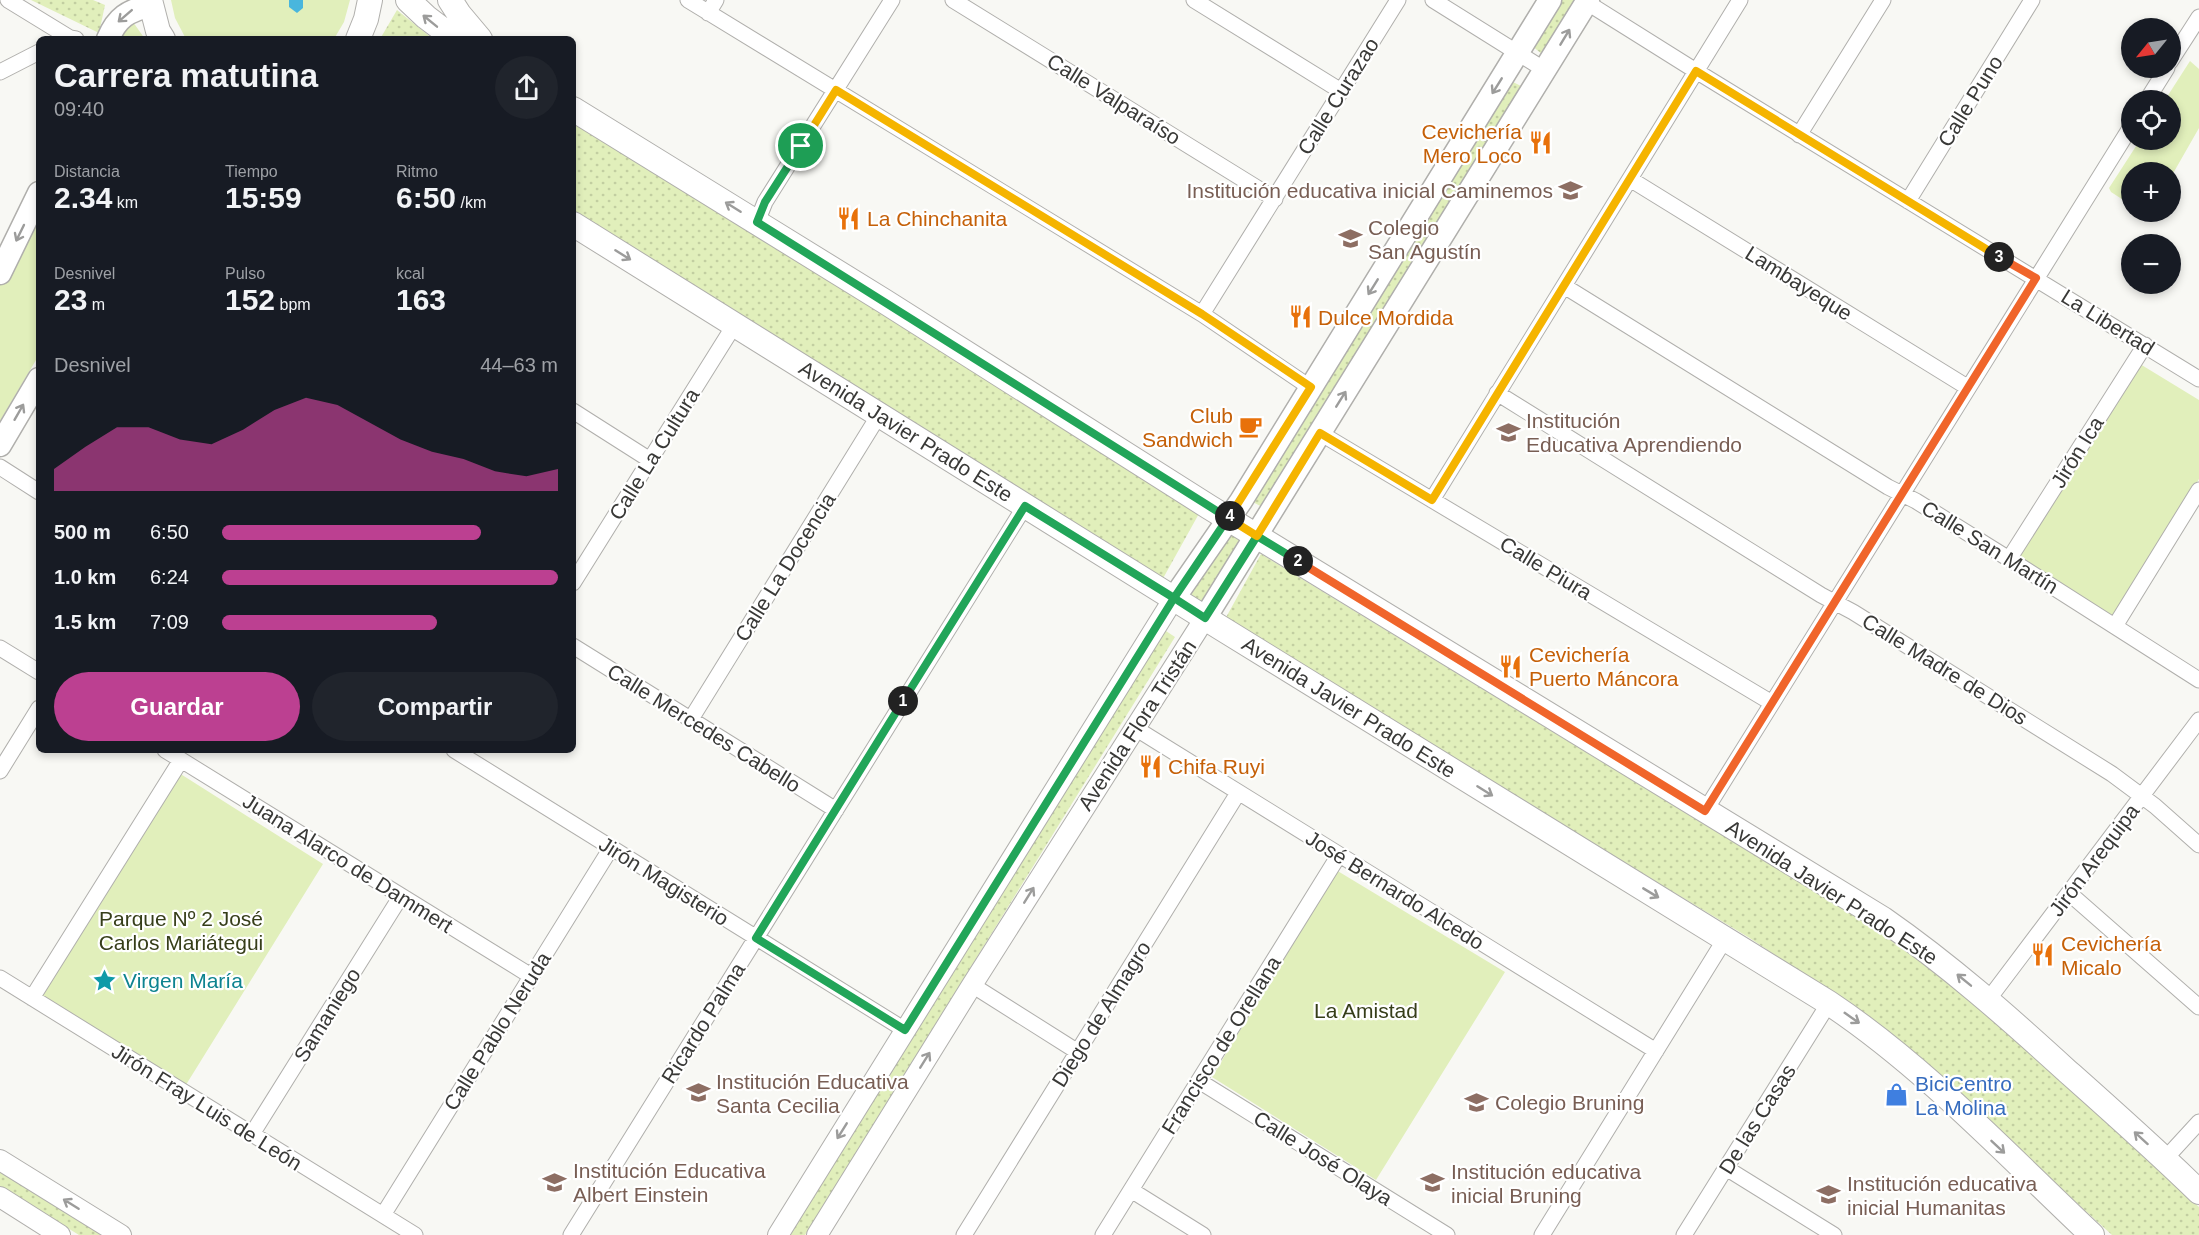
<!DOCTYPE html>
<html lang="es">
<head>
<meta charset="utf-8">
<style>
	:root { --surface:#171b24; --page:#20242c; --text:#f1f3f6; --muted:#9ea1a6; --accent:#bc4091 }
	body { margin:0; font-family:Arial,sans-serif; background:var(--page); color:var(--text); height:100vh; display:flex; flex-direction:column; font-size:22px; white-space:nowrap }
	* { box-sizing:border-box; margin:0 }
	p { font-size:20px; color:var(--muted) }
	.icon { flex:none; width:33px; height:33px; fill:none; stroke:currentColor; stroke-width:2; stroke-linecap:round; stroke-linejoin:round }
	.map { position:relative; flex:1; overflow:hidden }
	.sheet { position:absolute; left:36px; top:36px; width:540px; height:717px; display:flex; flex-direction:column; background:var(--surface); border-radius:9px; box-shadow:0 3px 9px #0003 }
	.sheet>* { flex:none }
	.needle { width:39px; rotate:240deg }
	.fabs { position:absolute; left:2121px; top:18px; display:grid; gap:12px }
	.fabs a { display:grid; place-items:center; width:60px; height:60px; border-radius:50%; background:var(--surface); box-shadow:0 3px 9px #0003; font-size:30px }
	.pin { position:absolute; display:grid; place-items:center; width:51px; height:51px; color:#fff; margin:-26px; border:3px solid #fff; border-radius:50%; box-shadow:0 2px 6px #0007 }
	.km { position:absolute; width:30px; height:30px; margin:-15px; border-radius:50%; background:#222; color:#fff; font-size:16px; line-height:30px; text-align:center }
	.round { display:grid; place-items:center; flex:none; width:63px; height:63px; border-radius:32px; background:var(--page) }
	.head { display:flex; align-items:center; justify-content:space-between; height:102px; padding:0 18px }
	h1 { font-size:33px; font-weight:700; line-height:45px }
	.stats { display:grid; grid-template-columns:repeat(3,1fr); gap:9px; height:102px; padding:6px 18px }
	.stats div { display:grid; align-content:center }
	.stats b { font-size:30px; font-weight:700 }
	.stats small { font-size:16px; font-weight:400 }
	.stats p { font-size:16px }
	.chart { height:168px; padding:12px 18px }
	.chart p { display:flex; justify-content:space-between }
	.chart svg { width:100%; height:108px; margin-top:6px; fill:var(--accent); opacity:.7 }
	.button { display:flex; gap:12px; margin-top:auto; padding:12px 18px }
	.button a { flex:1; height:69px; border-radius:36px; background:var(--accent); color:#fff; font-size:24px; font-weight:700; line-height:69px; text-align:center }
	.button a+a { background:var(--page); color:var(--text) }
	ul { padding:0 18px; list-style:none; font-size:20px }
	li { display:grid; grid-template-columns:96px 72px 1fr; align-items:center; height:45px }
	li i { height:15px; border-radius:8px; background:var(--accent) }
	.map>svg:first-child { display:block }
	.grass { fill:url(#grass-dots) }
	.green { fill:#e1efbb }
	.water { fill:#49b6dd }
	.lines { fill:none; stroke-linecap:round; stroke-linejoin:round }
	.minor-casing { stroke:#b0afac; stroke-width:17 }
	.tertiary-casing { stroke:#b0afac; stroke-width:22 }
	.secondary-casing { stroke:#b0afac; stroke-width:25 }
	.primary-casing { stroke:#b0afac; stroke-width:26 }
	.minor { stroke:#fff; stroke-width:15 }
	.tertiary { stroke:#fff; stroke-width:20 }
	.secondary { stroke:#fff; stroke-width:22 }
	.primary { stroke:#fff; stroke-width:24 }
	.oneway { stroke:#9c9c9b }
	.split-1-casing { stroke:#fff; stroke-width:12 }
	.split-2-casing { stroke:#fff; stroke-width:12 }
	.split-3-casing { stroke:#fff; stroke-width:12 }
	.split-4-casing { stroke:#fff; stroke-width:12 }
	.split-5-casing { stroke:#fff; stroke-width:12 }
	.split-1 { stroke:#22a559; stroke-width:8 }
	.split-2 { stroke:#22a559; stroke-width:8 }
	.split-3 { stroke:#f0652b; stroke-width:8 }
	.split-4 { stroke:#f5b400; stroke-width:8 }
	.split-5 { stroke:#f5b400; stroke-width:8 }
	.labels { text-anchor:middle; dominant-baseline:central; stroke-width:4.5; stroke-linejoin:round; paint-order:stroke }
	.street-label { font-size:21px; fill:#393937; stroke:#fff }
	.food-label { font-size:21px; fill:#c56008; stroke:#fff; text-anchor:start }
	.education-label { font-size:21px; fill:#785e54; stroke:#fff; text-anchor:start }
	.park-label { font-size:21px; fill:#363e19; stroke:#fff }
	.culture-label { font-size:21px; fill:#0d838f; stroke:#fff; text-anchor:start }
	.shop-label { font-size:21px; fill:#366cbe; stroke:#fff; text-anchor:start }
</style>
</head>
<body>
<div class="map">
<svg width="2199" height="1235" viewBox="0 0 2199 1235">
	<defs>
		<pattern id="grass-dots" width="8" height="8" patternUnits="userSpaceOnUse" patternTransform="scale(1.5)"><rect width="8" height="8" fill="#e1efbb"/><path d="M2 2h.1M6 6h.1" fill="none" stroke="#c2cea1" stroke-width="1.8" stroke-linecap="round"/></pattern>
	</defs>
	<rect width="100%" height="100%" fill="#f8f8f4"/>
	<!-- grass -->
	<path class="grass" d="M31 0H93L105 5 99 33Z
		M1558 0H1579L1542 54 1532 46Z
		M397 10 433 39H380Z
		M1511 81 1523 87 1264 508 1251 501Z
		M573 122 1201 510 1161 582 573 214Z
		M1225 527 1245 542 1205 605 1193 610 1186 588Z
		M1261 554 1845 910 1910 953 1971 999 2199 1207V1235H2112L1949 1087 1862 1013 1748 937 1224 621Z
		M1160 627 1175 637 805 1235H781Z
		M0 1169 106 1235H79L0 1186Z"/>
	<!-- green -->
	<path class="green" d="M171 0H350L344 22 334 39H186L175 18Z
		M133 22 145 39H118Z
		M2190 61 2199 69V128L2171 177 2170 172H2132L2131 205 2111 192 2109 188 2140 140H2170V100H2165Z
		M39 206V355L0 421V283Z
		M2140 364 2199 400V479L2113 618 2017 560Z
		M179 773 323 864 184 1088 40 997Z
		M1336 870 1505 972 1376 1180 1212 1077Z"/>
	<!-- water -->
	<path class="water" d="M289 0H303V8L297 13 289 7Z"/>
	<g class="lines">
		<defs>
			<path id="minor" d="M8 0 70 38 76 39
				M688 0 1202 314 1311 388
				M953 0 1275 199
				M1194 0 1341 91
				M1433 0 1545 70
				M1586 2 1696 71 2199 379
				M708 13 716 0
				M2170 62 2199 17
				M0 72 39 52
				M2147 100 2167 68
				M1799 135 1883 0
				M1630 179 1967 387
				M1908 201 2032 0
				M757 222 765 202 892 0
				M1564 286 1888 487 1916 501 2009 559 2199 680
				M1202 314 1398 0
				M1497 393 1821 595 1853 612 2112 774 2155 806 2199 845
				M573 411 650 460
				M1320 433 1772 703
				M0 467 39 492
				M1432 500 1740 0
				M2009 559 2145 345
				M573 583 735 324
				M2115 626 2199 490
				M573 646 836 810
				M0 648 39 672
				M691 719 879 415
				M1135 728 1656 1051
				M165 750 531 976
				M454 750 905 1030
				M0 771 39 708
				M1705 811 2132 125
				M2069 893 2199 1007
				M0 978 415 1235
				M972 985 1078 1052
				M32 998 181 760
				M1988 1000 2199 720
				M1199 1081 1447 1235
				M252 1134 401 896
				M2165 1159 2199 1122
				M1726 1168 1834 1235
				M1131 1190 1203 1235
				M383 1215 611 848
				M571 1235 1025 506
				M964 1235 1238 793
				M1103 1235 1339 855
				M1542 1235 1725 939
				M1684 1235 1829 1003"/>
			<path id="tertiary" d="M0 1160 121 1235
				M0 1197 60 1235
				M778 1235 1174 598
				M817 1235 972 985 1205 618"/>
			<path id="secondary" d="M108 39C117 17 128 11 151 5
				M0 273 39 193
				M0 445 39 379
				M1174 598 1241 501 1550 0
				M1205 618 1588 0"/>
			<path id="primary" d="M150 0 158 31 163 39
				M408 0 426 17 455 39
				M450 0 459 14 480 39
				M358 39 366 19 370 0
				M573 109 884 301 1209 507 1883 919C1949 965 2008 1017 2067 1071 2112 1111 2156 1150 2199 1192
				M573 224 1221 628 1829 1003C1925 1067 2008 1156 2092 1235"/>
		</defs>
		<!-- minor casing -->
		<use href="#minor" class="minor-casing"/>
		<!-- tertiary casing -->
		<use href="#tertiary" class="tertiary-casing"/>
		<!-- secondary casing -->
		<use href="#secondary" class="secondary-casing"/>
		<!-- primary casing -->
		<use href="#primary" class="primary-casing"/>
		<!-- minor -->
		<use href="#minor" class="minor"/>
		<!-- tertiary -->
		<use href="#tertiary" class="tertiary"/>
		<!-- secondary -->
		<use href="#secondary" class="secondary"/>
		<!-- primary -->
		<use href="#primary" class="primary"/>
	</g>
	<!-- one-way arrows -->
	<defs><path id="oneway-shaft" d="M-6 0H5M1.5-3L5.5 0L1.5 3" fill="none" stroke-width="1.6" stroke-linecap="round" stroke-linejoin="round" transform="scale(1.5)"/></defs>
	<g class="oneway">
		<use href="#oneway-shaft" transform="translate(125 16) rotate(139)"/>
		<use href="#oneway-shaft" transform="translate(430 21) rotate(-141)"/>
		<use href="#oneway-shaft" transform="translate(1565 37) rotate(-59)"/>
		<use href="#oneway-shaft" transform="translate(1497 86) rotate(122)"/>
		<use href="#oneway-shaft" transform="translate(733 207) rotate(-148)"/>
		<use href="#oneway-shaft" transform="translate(20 233) rotate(116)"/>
		<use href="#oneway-shaft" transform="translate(623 255) rotate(32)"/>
		<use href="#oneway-shaft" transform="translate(1373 287) rotate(122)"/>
		<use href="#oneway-shaft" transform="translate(1341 399) rotate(-58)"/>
		<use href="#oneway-shaft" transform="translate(19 412) rotate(-60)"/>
		<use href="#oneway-shaft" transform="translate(1485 791) rotate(32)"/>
		<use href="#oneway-shaft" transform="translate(1651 893) rotate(31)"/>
		<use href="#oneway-shaft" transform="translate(1029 895) rotate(-58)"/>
		<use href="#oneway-shaft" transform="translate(1964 980) rotate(-141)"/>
		<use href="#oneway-shaft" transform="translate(1852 1018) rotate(35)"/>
		<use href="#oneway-shaft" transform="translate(925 1060) rotate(-58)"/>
		<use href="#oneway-shaft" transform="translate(842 1131) rotate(122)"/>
		<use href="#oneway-shaft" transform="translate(2141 1138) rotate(-138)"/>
		<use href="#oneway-shaft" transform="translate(1998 1147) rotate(43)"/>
		<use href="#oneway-shaft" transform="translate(71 1204) rotate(-148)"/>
	</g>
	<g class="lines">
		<defs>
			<path id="split-1" d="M801 146 765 202 757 222 1228 518 1174 598 1025 506 903 701"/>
			<path id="split-2" d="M903 701 756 938 905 1030 1174 598 1205 618 1257 536 1298 561"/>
			<path id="split-3" d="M1298 561 1705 811 2036 278 1999 257"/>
			<path id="split-4" d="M1230 516 1228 518 1257 536 1320 433 1432 500 1696 71 1999 257"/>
			<path id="split-5" d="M801 146 836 90 1202 314 1311 387 1230 516"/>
		</defs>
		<!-- split-1 casing -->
		<use href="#split-1" class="split-1-casing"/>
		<!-- split-2 casing -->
		<use href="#split-2" class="split-2-casing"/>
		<!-- split-3 casing -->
		<use href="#split-3" class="split-3-casing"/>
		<!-- split-4 casing -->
		<use href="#split-4" class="split-4-casing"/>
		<!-- split-5 casing -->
		<use href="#split-5" class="split-5-casing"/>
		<!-- split-1 -->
		<use href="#split-1" class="split-1"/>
		<!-- split-2 -->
		<use href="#split-2" class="split-2"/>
		<!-- split-3 -->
		<use href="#split-3" class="split-3"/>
		<!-- split-4 -->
		<use href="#split-4" class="split-4"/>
		<!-- split-5 -->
		<use href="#split-5" class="split-5"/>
	</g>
	<!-- icons -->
	<defs>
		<symbol id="restaurant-bare" viewBox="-9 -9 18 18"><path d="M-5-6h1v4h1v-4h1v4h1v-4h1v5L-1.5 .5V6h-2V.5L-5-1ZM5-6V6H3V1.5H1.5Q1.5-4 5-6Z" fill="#e8710a" stroke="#fff" stroke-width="2.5" paint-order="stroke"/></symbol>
		<symbol id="school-bare" viewBox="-9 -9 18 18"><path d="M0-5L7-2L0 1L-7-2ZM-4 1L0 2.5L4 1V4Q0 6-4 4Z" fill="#8d6e63" stroke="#fff" stroke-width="2.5" paint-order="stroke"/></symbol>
		<symbol id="cafe-bare" viewBox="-9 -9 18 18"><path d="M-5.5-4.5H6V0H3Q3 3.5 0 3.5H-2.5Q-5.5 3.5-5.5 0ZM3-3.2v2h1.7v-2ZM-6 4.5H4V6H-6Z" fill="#e8710a" stroke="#fff" stroke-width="2.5" paint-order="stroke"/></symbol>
		<symbol id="sight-bare" viewBox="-9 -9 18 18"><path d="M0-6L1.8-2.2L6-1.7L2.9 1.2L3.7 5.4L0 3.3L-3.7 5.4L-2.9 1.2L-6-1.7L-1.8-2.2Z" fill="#0f9aa8" stroke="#fff" stroke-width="2.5" paint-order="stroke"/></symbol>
		<symbol id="shop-bare" viewBox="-9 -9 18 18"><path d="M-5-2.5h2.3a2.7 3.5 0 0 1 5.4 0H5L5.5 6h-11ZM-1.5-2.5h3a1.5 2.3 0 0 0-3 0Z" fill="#3f7fe0" stroke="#fff" stroke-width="2.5" paint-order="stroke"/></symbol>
	</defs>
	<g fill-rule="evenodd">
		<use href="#restaurant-bare" x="1524" y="126" width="33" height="33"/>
		<use href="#school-bare" x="1554" y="174" width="33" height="33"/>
		<use href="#restaurant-bare" x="832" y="202" width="33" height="33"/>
		<use href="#school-bare" x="1334" y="222" width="33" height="33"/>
		<use href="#restaurant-bare" x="1284" y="300" width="33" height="33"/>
		<use href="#cafe-bare" x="1234" y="410" width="33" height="33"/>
		<use href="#school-bare" x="1492" y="416" width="33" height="33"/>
		<use href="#restaurant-bare" x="1494" y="650" width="33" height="33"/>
		<use href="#restaurant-bare" x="1134" y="750" width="33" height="33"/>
		<use href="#restaurant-bare" x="2026" y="938" width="33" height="33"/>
		<use href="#sight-bare" x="88" y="964" width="33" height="33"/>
		<use href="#school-bare" x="682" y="1076" width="33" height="33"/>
		<use href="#shop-bare" x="1880" y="1078" width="33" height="33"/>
		<use href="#school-bare" x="1460" y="1086" width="33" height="33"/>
		<use href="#school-bare" x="538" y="1166" width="33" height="33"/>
		<use href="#school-bare" x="1416" y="1166" width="33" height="33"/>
		<use href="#school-bare" x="1812" y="1178" width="33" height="33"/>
	</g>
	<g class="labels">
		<!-- street labels -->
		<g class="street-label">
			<text transform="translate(1338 96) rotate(-58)">Calle Curazao</text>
			<text transform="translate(1114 99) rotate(32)">Calle Valparaíso</text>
			<text transform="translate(1970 101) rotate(-58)">Calle Puno</text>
			<text transform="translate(1799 283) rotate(32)">Lambayeque</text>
			<text transform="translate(2108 322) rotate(32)">La Libertad</text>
			<text transform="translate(906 431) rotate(32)">Avenida Javier Prado Este</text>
			<text transform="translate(2077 452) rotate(-58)">Jirón Ica</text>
			<text transform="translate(654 454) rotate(-58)">Calle La Cultura</text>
			<text transform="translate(1990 547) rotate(32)">Calle San Martín</text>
			<text transform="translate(785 567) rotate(-58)">Calle La Docencia</text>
			<text transform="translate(1546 568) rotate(31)">Calle Piura</text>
			<text transform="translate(1945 669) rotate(32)">Calle Madre de Dios</text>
			<text transform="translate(1349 707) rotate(32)">Avenida Javier Prado Este</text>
			<text transform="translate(1137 725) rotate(-57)">Avenida Flora Tristán</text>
			<text transform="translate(704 728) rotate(32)">Calle Mercedes Cabello</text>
			<text transform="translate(2094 860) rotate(-53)">Jirón Arequipa</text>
			<text transform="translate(348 863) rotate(32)">Juana Alarco de Dammert</text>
			<text transform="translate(664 881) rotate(32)">Jirón Magisterio</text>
			<text transform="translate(1395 890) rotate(32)">José Bernardo Alcedo</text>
			<text transform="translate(1832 892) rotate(33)">Avenida Javier Prado Este</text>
			<text transform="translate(1101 1014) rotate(-58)">Diego de Almagro</text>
			<text transform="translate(327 1015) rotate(-58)">Samaniego</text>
			<text transform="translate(703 1023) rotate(-58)">Ricardo Palma</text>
			<text transform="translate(497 1031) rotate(-58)">Calle Pablo Neruda</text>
			<text transform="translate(1221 1045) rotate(-58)">Francisco de Orellana</text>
			<text transform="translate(207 1107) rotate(32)">Jirón Fray Luis de León</text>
			<text transform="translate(1757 1119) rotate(-58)">De las Casas</text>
			<text transform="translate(1323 1158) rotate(32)">Calle José Olaya</text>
		</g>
		<!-- food labels -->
		<g class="food-label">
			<text x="1522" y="131" text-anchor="end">Cevichería<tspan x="1522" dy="24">Mero Loco</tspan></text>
			<text x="867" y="218">La Chinchanita</text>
			<text x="1318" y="317">Dulce Mordida</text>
			<text x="1233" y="415" text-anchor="end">Club<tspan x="1233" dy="24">Sandwich</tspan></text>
			<text x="1529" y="654">Cevichería<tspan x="1529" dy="24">Puerto Máncora</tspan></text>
			<text x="1168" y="766">Chifa Ruyi</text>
			<text x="2061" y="943">Cevichería<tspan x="2061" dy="24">Micalo</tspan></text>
		</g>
		<!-- education labels -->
		<g class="education-label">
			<text x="1553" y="190" text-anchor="end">Institución educativa inicial Caminemos</text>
			<text x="1368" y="227">Colegio<tspan x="1368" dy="24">San Agustín</tspan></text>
			<text x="1526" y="420">Institución<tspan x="1526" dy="24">Educativa Aprendiendo</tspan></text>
			<text x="716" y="1081">Institución Educativa<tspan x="716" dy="24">Santa Cecilia</tspan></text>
			<text x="1495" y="1102">Colegio Bruning</text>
			<text x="573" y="1170">Institución Educativa<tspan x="573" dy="24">Albert Einstein</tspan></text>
			<text x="1451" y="1171">Institución educativa<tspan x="1451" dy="24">inicial Bruning</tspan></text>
			<text x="1847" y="1183">Institución educativa<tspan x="1847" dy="24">inicial Humanitas</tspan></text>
		</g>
		<!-- park labels -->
		<g class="park-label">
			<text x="181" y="918">Parque Nº 2 José<tspan x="181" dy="24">Carlos Mariátegui</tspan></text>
			<text x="1366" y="1010">La Amistad</text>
		</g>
		<!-- culture labels -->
		<g class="culture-label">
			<text x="123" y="980">Virgen María</text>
		</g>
		<!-- shop labels -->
		<g class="shop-label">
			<text x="1915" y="1083">BiciCentro<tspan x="1915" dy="24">La Molina</tspan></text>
		</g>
	</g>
</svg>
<div class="fabs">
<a><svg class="needle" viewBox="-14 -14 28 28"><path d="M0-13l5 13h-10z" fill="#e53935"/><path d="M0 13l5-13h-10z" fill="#9ea1a6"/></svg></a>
<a><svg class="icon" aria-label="locate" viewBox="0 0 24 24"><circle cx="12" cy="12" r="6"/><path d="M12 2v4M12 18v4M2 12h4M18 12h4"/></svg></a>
<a>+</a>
<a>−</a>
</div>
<div class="pin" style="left:801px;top:146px;background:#1e9e55"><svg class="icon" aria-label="arrive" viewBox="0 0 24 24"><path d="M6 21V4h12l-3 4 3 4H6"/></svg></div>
<b class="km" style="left:903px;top:701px">1</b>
<b class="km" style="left:1298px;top:561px">2</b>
<b class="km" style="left:1999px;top:257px">3</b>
<b class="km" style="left:1230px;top:516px">4</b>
<section class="sheet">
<div class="head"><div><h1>Carrera matutina</h1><p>09:40</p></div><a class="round"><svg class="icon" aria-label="share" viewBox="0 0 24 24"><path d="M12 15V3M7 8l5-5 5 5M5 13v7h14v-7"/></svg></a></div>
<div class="stats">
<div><p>Distancia</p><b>2.34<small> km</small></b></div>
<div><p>Tiempo</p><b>15:59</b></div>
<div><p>Ritmo</p><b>6:50<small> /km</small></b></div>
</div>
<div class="stats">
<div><p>Desnivel</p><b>23<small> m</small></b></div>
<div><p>Pulso</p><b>152<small> bpm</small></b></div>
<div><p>kcal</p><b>163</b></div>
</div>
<div class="chart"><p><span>Desnivel</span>44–63 m</p>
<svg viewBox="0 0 160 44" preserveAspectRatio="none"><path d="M0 44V35L10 26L20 18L30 18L40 23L50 25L60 19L70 11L80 6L90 9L100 16L110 23L120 28L130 31L140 36L150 38L160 35V44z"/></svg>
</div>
<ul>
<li><b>500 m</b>6:50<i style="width:77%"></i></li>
<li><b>1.0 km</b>6:24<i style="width:100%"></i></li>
<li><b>1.5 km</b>7:09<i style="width:64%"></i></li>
</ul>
<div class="button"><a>Guardar</a><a>Compartir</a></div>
</section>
</div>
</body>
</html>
